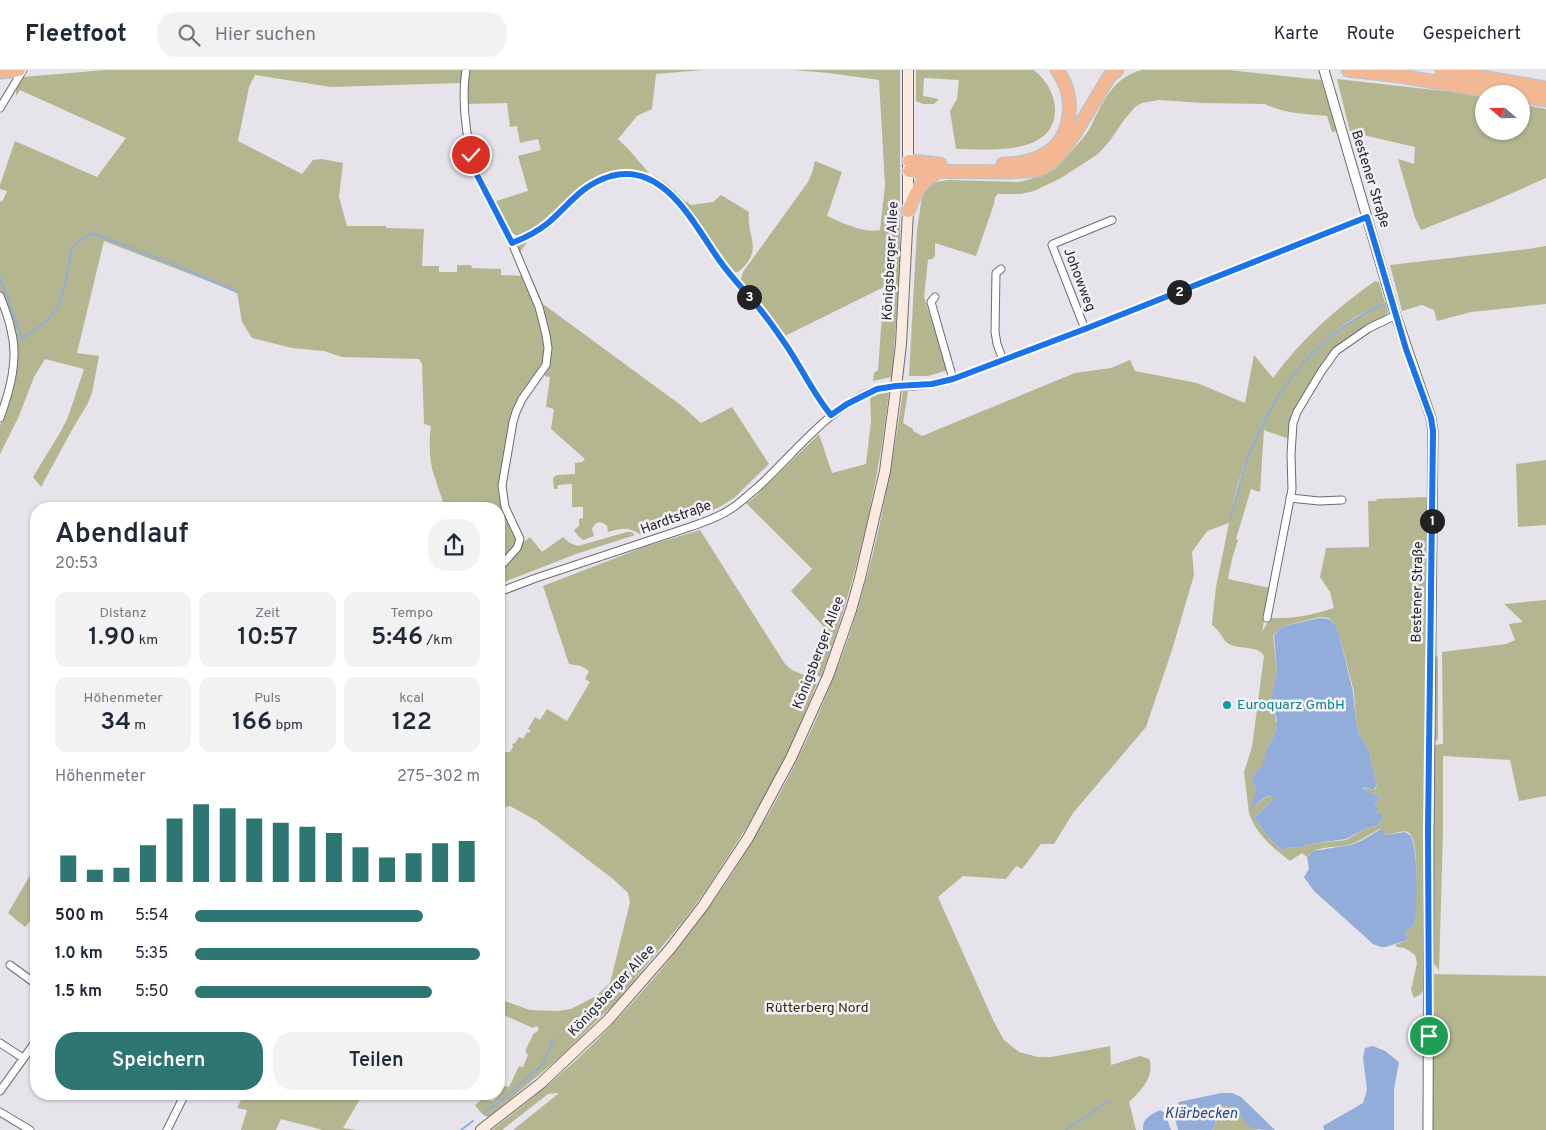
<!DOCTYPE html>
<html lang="de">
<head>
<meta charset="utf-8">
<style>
	:root { --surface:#fff; --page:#f2f2f3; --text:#1f2937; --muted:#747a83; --line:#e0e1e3; --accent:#2e7672 }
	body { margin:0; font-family:Overpass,sans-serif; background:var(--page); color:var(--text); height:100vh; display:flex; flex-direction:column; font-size:19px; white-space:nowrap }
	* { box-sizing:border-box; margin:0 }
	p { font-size:16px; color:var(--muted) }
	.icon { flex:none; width:28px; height:28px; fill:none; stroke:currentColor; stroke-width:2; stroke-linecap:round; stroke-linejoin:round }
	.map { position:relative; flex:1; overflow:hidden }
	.details { position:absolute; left:30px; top:432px; width:475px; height:598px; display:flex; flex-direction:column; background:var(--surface); border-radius:20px; box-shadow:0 1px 4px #0004 }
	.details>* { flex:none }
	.needle { width:32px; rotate:290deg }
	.controls { position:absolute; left:1475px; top:15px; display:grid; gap:10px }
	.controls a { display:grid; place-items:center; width:55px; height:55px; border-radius:50%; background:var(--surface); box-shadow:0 1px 4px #0004; font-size:25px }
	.pin { position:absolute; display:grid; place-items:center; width:42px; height:42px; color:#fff; margin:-21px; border:2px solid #fff; border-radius:50%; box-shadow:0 1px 5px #0007 }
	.km { position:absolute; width:25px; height:25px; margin:-12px; border-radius:50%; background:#222; color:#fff; font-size:14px; line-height:25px; text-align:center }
	.round { display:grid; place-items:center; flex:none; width:52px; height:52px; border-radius:20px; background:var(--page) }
	.headline { display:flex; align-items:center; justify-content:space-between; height:85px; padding:0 25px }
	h1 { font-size:28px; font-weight:600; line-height:38px }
	.metrics { display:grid; grid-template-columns:repeat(3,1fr); gap:8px; height:85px; padding:5px 25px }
	.metrics div { display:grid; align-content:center; border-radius:12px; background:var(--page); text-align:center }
	.metrics b { font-size:25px; font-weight:600 }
	.metrics small { font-size:14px; font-weight:400 }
	.metrics p { font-size:14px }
	.chart { height:140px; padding:10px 25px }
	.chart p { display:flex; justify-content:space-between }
	.chart svg { width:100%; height:90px; margin-top:5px; stroke:var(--accent); stroke-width:6 }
	.cta { display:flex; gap:10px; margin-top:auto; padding:10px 25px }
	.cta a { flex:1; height:58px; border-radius:20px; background:var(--accent); color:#fff; font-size:20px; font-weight:600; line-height:58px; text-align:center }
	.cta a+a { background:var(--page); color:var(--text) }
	ul { padding:0 25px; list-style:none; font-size:16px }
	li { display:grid; grid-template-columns:80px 60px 1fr; align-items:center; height:38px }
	li i { height:12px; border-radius:6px; background:var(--accent) }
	header { display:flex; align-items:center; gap:30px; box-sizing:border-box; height:70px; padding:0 25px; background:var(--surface); border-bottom:1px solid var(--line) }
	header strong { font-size:24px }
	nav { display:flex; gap:28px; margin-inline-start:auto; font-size:18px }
	.search { width:350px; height:45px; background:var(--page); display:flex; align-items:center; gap:12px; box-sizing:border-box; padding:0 18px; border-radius:20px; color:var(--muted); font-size:19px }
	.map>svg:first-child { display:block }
	.green { fill:#b4b690; fill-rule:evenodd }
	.water { fill:#93adda }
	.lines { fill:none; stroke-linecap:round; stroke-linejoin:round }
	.stream { stroke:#93adda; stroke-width:2 }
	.minor-casing { stroke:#6e6b72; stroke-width:9 }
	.tertiary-casing { stroke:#6e6b72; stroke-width:11 }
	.secondary-casing { stroke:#6e6b72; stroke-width:12 }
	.motorway-casing { stroke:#c2c2c3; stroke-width:15 }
	.minor { stroke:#fff; stroke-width:7 }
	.tertiary { stroke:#fff; stroke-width:9 }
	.secondary { stroke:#fbeadf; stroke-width:10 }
	.motorway { stroke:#f3b893; stroke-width:12 }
	.minor-bridge-casing { stroke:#6e6b72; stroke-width:9; stroke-linecap:butt }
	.minor-bridge { stroke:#fff; stroke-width:7 }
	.route-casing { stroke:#fff; stroke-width:10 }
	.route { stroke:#1a73e8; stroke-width:6 }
	.culture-dot { fill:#0f9aa8; stroke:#f3f0f8; stroke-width:2 }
	.labels { text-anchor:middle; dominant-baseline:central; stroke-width:5; stroke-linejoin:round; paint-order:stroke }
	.street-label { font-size:14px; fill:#262528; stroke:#f3f0f8 }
	.culture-label { font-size:14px; fill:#0d838f; stroke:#f3f0f8; text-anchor:start }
	.park-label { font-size:14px; fill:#2f2f04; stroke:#f3f0f8 }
	.water-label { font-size:15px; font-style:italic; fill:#29477f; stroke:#f3f0f8 }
</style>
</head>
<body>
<header>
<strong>Fleetfoot</strong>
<div class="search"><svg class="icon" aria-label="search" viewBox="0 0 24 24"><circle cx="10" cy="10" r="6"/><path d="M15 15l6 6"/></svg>Hier suchen</div>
<nav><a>Karte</a><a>Route</a><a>Gespeichert</a></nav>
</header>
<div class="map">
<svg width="1546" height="1060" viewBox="0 0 1546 1060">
	<rect width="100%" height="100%" fill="#e6e3eb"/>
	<!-- green -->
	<path class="green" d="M106 0H703L656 4 652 39 637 46 618 69 630 81 649 103C640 101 631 99 622 99 590 101 567 136 544 154 537 159 527 163 519 167L509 161 493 132 528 121 518 86 541 80 538 69 520 73 517 56 510 57 507 33 468 34V13L460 22V13L331 17 255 5 249 17 238 71 302 104 313 90 322 89 343 93 339 127 347 156H386V158L424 159 422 196H439V202H457V195H471L472 198 501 199V205L522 206 539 242 545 272 544 295 527 317 512 343 498 422 504 442 517 472 499 494V439H445C442 427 437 416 434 405 429 392 429 370 431 356L424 354 422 294 419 289 342 287 324 281 292 278 252 268 242 252 237 222 104 171 77 283 99 286 92 323 88 333 73 358 41 417 33 407 61 361 68 347 84 299 45 289 34 307 19 346 0 384V356L12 321 18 289 17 282 0 221V132L3 130 7 121 0 119V115L15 71 97 107 126 68 20 20 16 26V17L22 7Z
		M793 0H900V198L892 307 873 311 874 303 878 300 884 217 785 266 766 240 741 210 743 202 808 112 812 103 815 91 842 102 827 146C840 152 866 164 880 160L885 115 879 10 829 3Z
		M916 0H1034C1046 10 1055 24 1055 40 1055 87 986 79 956 79L950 41 957 29 959 10 924 8 923 26 939 29 934 34H923L916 31Z
		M1142 0H1229L1321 10 1337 61 1332 62 1327 46C1307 44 1284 44 1265 34L1203 33 1159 30 1142 33 1135 37 1124 50 1109 72 1098 84 1061 108 1034 121 1020 124H998L995 127 994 134 976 186 935 173V186L932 189 928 190 924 227 948 300 928 306H909L917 160 922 126 925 119 930 113 948 110 1018 112C1043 108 1060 95 1076 76 1081 70 1086 65 1090 58 1102 33 1113 7 1142 0Z
		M1337 9 1453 22 1484 27V61H1521V34L1546 39V108L1492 132 1421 160 1415 148 1398 89 1414 94 1415 77 1350 62Z
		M721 125 749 142C746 167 765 180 738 202H734L685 134 686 131 691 135 713 132Z
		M531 167 520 182 543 234 682 336 701 353 732 337 769 394 734 428 718 438 639 464C628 456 620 459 608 462L607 456C602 450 595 451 592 459L594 466 583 470 578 466 574 460 579 456V449L583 448V437H572V414L558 415 557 419H554L553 408 557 405 575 404V393L582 392 585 389 551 359 554 339 546 337 550 307 545 306V301L550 283 515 174Z
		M1546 176V234L1471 242 1437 251 1434 240 1422 235 1402 241 1390 195 1528 179Z
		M1375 211 1379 212 1385 233C1374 238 1364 242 1354 248 1315 273 1285 313 1262 353L1246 335 1262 353C1248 383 1235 415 1231 448 1235 436 1237 423 1241 411 1246 394 1252 377 1259 361 1282 309 1333 255 1386 234L1388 242 1384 247C1367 256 1348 265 1334 279 1313 301 1301 341 1289 369L1264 360 1260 422 1251 419 1236 469 1238 470 1232 489 1228 509 1270 518 1262 562 1270 548C1295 549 1311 545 1334 538L1330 522 1320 507 1326 478 1369 477 1368 431H1377L1376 429 1428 427V395H1429L1425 916 1421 924 1414 928 1411 920 1417 893 1415 885 1405 878 1397 877 1395 875 1407 870 1406 861 1414 856C1415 840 1421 772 1409 763 1404 759 1393 764 1386 765L1384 761 1380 759C1369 764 1360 772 1348 775 1336 778 1315 775 1307 787L1302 783 1290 791C1273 778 1256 764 1249 743L1244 702 1252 677 1264 586C1258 575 1240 580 1229 574 1222 570 1221 561 1212 555V553L1216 517 1229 453 1207 461 1192 482 1194 505 1172 580 1146 657 1073 743 1054 774H1041L1022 799 1016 796 1006 809 963 806 938 827 993 950 1004 970 1019 982 1038 987H1051L1110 976 1111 995 1140 986 1149 989C1156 1005 1140 1022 1129 1032L1136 1060H513L558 1024V1023L548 1024 502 1060H492C528 1032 565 1002 598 969 700 867 780 743 833 609 870 518 889 419 903 321H908L903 353 913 359V361L922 366 1075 303 1111 298 1130 290 1135 301 1197 313 1245 333 1254 285 1273 308C1301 269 1337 238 1375 211ZM1319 547 1329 548 1335 554 1339 564 1354 622 1356 652 1360 666 1368 679 1377 714 1376 718 1374 720 1365 718 1363 719 1378 726 1379 730 1375 734 1378 739 1377 745 1383 743 1382 750 1377 756 1366 758 1346 770 1310 774 1298 778 1291 777 1282 780 1272 771 1254 748 1273 730V726C1264 726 1258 734 1252 738L1256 720 1252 709 1253 705 1262 696 1265 691 1268 677 1276 661 1277 654 1271 629 1277 601 1273 566 1281 557Z
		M889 322C878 419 855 515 821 607L807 601 823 556 791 521 812 499 746 433 750 431 819 364 832 403 866 394 871 351 870 326Z
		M1546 390V455L1518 457 1516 394Z
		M700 460 785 594 792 600 818 611 789 680 750 752 707 819 684 850 615 933 560 987 489 1047C482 1046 479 1040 475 1035L482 1029 493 1031 500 1024 504 1016 509 1017 519 996 523 997 528 985 526 983V979L534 963 537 962 539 958 536 956 533 958 499 943V929L530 940 557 941 571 939 596 926 610 913 630 832 628 823 613 809 537 751 510 736 499 739V677L503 682H510L513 677 512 674 515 673 519 667 523 669 527 662 529 663 531 661 528 659 535 647 540 650 547 639 567 651 590 612 585 609 589 601 581 596 569 594 543 516 644 477Z
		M627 462H632L635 465 576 484 499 514V502L523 473 530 467 542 482 563 467 570 473 578 476Z
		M1546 530V726L1519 731 1510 690 1443 686V761L1439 901 1432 890 1434 675 1443 674 1442 582 1506 574 1515 570 1509 554 1523 552 1504 534Z
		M1434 585 1438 587V669L1435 672 1434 671Z
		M36 795V844L25 857 8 843Z
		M1430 904 1546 906V1060H1430Z
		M244 1024H363L343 1058 357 1060H323L281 1049 276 1060H241L247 1040 237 1038Z
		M1229 1035C1241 1039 1244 1055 1258 1060H1212C1216 1055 1215 1051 1217 1046 1219 1041 1222 1041 1222 1036Z"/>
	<!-- water -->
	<path class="water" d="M1319 548 1329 549 1335 554 1339 564 1353 622 1356 652 1360 666 1368 679 1377 714 1374 720 1364 717 1363 719 1378 726 1379 730 1375 734 1378 739 1377 744 1383 743 1382 750 1377 756 1366 758 1346 769 1310 774 1298 778 1291 777 1282 780 1272 771 1254 748 1273 730V726C1264 725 1258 733 1252 739V734L1256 720 1252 709 1253 705 1262 696 1268 677 1276 661 1277 650 1273 638 1271 629 1277 601 1274 566 1281 557Z
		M1381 759 1384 761 1386 765 1405 762 1411 766C1419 788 1417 833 1414 856L1406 861 1407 870 1386 877H1381L1373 874 1314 821 1304 807 1309 799 1307 787 1313 781 1351 775 1361 771Z
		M1373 976 1385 981 1399 992 1394 1019V1060H1324L1323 1056 1363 1033 1367 1020 1363 988 1365 978Z
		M1221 1023H1232L1241 1027 1275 1060C1269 1060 1260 1060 1254 1059 1240 1052 1241 1033 1222 1036 1222 1040 1219 1042 1217 1046 1215 1051 1216 1055 1212 1060H1178L1173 1041 1179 1032Z
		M1160 1040 1165 1043 1171 1060H1143C1142 1048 1151 1045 1160 1040Z"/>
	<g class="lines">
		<!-- stream -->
		<path class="stream" d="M0 207 22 269C33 261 47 253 55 241 63 231 70 191 72 177L91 163 163 190 237 222
			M1231 447C1238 419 1245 390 1258 364 1283 308 1328 257 1385 234
			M484 1043 512 1022 543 994 554 968
			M461 1060 473 1051
			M1066 1060 1109 1031"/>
		<defs>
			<path id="minor" d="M466 0C461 30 467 69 474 98L512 173 539 237 546 265 548 278 546 295 522 329 516 342 513 352 502 416 505 437 520 469 517 478 499 498
				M0 38 23 0
				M512 173C525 168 537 162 548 153 571 134 580 115 611 106 627 102 645 105 659 114 686 131 703 169 722 194 736 213 752 228 766 247 773 256 779 265 786 275 801 297 813 324 831 345
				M1001 199 996 203 995 262 997 274 1003 290
				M0 226C4 237 9 248 11 260 19 289 10 320 0 348
				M935 227 931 232 953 309
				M1085 259 1052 175 1053 174 1112 150
				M914 316 932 314 953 309 1085 259 1367 147
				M1290 428 1319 431 1342 430
				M499 522 536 508 690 457C704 452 717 448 729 440 740 434 749 424 759 416 796 382 828 337 877 319
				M1267 548 1292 419 1291 384 1293 353 1297 342 1321 302 1336 281 1369 258 1390 248 1395 244
				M10 895 36 914
				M0 973 23 988
				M0 1021 36 971
				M0 1042 30 1060
				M167 1060 185 1024"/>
			<path id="tertiary" d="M1324 0 1394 240 1431 348 1433 361 1429 760 1428 1060"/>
			<path id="secondary" d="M481 1060 540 1014 608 950 670 879 703 836 748 768 791 688 828 606 851 540 860 508 885 401 895 326 901 274 908 141V0"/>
			<path id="motorway" d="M1348 0 1400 6 1508 24
				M1442 0 1546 18
				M0 2 19 0
				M1521 26 1546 30
				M909 91 940 94
				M1003 94C1036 94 1066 80 1069 44 1071 28 1066 12 1057 0
				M909 101 1010 102 1039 100 1050 94 1058 86 1074 65 1109 7 1117 0
				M908 141C916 122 920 111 938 102"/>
		</defs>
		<!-- minor casing -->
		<use href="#minor" class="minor-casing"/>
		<!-- tertiary casing -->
		<use href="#tertiary" class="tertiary-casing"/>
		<!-- secondary casing -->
		<use href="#secondary" class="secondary-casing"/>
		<!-- motorway casing -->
		<use href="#motorway" class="motorway-casing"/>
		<!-- minor -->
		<use href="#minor" class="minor"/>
		<!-- tertiary -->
		<use href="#tertiary" class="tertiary"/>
		<!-- secondary -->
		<use href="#secondary" class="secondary"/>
		<!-- motorway -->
		<use href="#motorway" class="motorway"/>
		<defs>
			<path id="minor-bridge" d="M877 319 895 316H914"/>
		</defs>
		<!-- minor-bridge casing -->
		<use href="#minor-bridge" class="minor-bridge-casing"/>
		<!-- minor-bridge -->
		<use href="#minor-bridge" class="minor-bridge"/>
	</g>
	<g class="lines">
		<defs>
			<path id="route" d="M471 85 477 105 512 173C525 168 537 162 548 153 570 134 581 115 611 106 666 91 696 159 722 194 736 213 752 228 766 247 773 256 779 265 786 275 801 297 814 325 831 345L847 334 877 319 896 316 932 314 953 309 1085 259 1367 147 1406 279 1431 348 1433 361 1428 760 1429 966"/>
		</defs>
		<!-- route casing -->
		<use href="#route" class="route-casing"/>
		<!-- route -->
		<use href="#route" class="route"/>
	</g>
	<!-- markers -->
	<circle class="culture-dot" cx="1227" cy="635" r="5"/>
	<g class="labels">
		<!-- street labels -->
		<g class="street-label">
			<text transform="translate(1370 109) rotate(73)">Bestener Straße</text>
			<text transform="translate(891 191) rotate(-87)">Königsberger Allee</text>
			<text transform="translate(1079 210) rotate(69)">Johowweg</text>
			<text transform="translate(676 448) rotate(-20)">Hardtstraße</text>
			<text transform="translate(1418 522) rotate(-89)">Bestener Straße</text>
			<text transform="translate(819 583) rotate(-69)">Königsberger Allee</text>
			<text transform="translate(612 921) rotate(-47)">Königsberger Allee</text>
		</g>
		<!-- culture labels -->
		<g class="culture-label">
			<text x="1237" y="635">Euroquarz GmbH</text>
		</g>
		<!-- park labels -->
		<g class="park-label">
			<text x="817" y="938">Rütterberg Nord</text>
		</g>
		<!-- water labels -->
		<g class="water-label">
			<text x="1201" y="1044">Klärbecken</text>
		</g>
	</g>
</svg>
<div class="controls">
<a><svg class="needle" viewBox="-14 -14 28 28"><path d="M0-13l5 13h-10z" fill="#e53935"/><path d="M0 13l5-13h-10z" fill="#747a83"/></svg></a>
</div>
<div class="pin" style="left:1429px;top:966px;background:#1e9e55"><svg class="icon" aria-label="arrive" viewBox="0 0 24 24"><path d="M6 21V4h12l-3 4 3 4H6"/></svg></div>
<div class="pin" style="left:471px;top:85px;background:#d93025"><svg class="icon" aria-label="check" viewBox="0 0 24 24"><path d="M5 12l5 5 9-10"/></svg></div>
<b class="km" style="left:1432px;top:451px">1</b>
<b class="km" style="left:1179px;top:222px">2</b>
<b class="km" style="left:749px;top:227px">3</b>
<section class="details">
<div class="headline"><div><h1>Abendlauf</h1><p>20:53</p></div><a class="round"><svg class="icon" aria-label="share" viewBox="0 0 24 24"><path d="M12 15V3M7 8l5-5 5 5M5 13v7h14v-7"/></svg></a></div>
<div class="metrics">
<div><p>Distanz</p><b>1.90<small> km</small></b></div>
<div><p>Zeit</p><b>10:57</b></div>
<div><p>Tempo</p><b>5:46<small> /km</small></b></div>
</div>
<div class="metrics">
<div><p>Höhenmeter</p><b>34<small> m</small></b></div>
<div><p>Puls</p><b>166<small> bpm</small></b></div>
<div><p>kcal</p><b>122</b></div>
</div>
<div class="chart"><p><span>Höhenmeter</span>275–302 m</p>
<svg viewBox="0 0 160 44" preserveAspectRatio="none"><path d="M5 44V31M15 44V38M25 44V37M35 44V26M45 44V13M55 44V6M65 44V8M75 44V13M85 44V15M95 44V17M105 44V20M115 44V27M125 44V32M135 44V30M145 44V25M155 44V24"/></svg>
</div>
<ul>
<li><b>500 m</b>5:54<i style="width:80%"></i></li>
<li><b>1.0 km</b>5:35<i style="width:100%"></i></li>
<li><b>1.5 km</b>5:50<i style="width:83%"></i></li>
</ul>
<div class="cta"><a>Speichern</a><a>Teilen</a></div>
</section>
</div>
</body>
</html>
